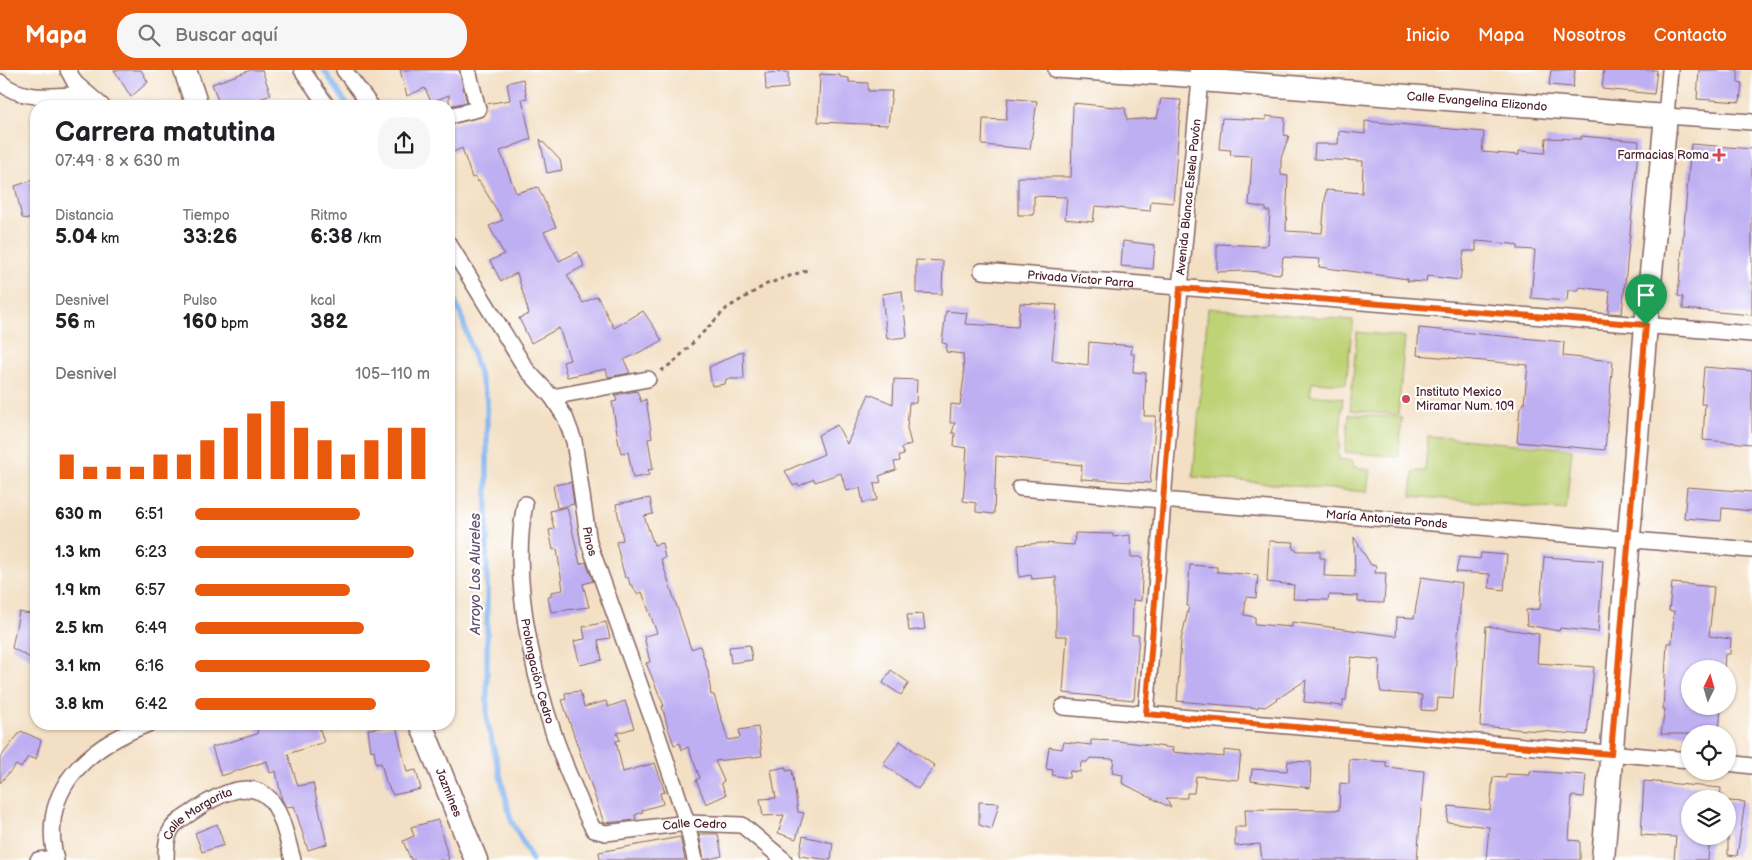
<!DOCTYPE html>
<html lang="es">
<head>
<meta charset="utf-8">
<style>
	:root { --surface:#fff; --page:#f6f6f6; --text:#202124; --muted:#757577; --accent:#ea580c }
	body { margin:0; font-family:"Balsamiq Sans",sans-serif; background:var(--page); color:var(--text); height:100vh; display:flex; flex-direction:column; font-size:19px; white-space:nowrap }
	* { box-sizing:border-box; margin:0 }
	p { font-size:16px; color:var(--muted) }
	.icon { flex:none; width:28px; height:28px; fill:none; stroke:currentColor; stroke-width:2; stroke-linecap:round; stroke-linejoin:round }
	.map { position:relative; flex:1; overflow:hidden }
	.sheet { position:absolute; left:30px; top:30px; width:425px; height:630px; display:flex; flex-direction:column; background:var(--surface); border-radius:20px; box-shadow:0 1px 4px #0004 }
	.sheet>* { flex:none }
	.needle { width:32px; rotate:5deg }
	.tools { position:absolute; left:1681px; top:590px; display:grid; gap:10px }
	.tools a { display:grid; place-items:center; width:55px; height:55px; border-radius:50%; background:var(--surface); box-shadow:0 1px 4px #0004; font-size:25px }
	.pin { position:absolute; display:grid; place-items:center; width:42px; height:42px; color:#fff; margin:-51px -21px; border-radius:50% 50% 50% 0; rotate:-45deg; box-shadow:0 0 5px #0007 }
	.pin .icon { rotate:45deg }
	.round { display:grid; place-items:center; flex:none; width:52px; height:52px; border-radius:20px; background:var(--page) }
	.head { display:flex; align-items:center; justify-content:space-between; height:85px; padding:0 25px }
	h1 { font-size:28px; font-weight:700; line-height:38px }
	.stats { display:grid; grid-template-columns:repeat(3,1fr); gap:8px; height:85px; padding:5px 25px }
	.stats div { display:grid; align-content:center }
	.stats b { font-size:21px; font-weight:700 }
	.stats small { font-size:14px; font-weight:400 }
	.stats p { font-size:14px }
	.chart { height:140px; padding:10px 25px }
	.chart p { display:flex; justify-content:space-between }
	.chart svg { width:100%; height:90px; margin-top:5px; stroke:var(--accent); stroke-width:6 }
	ul { padding:0 25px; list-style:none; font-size:16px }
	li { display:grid; grid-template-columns:80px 60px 1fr; align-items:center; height:38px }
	li i { height:12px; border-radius:6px; background:var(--accent) }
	header { display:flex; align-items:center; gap:30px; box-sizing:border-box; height:70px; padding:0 25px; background:var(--accent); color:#fff }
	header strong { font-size:24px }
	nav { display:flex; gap:28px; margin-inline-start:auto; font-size:18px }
	.search { width:350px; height:45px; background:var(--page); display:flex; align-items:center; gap:12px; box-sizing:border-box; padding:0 18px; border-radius:20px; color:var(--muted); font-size:19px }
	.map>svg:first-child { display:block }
	.green { fill:#bed276; stroke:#847850 }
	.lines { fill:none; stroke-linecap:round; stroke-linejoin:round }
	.stream { stroke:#83b4ef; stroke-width:5.5 }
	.building { fill:#beaef2 }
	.minor-casing { stroke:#856361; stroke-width:18 }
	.secondary-casing { stroke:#856361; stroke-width:25 }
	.path { stroke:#856361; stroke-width:3; stroke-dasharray:4 4; stroke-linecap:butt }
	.minor { stroke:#fff; stroke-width:15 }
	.secondary { stroke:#fff; stroke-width:22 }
	.route-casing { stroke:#fff; stroke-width:10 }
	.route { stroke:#ea580c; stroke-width:6 }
	.poi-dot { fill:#d1495b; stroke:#fff; stroke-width:2 }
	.labels { text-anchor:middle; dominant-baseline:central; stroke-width:4.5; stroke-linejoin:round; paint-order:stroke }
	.street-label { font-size:12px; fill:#4a1f2b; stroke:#fff }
	.poi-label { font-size:12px; fill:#4a1f2b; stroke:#fff; text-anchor:end }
	.water-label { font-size:14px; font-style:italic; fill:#5e5370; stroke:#fff }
</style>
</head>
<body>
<header>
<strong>Mapa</strong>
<div class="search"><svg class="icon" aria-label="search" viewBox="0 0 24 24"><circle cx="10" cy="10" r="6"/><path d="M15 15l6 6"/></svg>Buscar aquí</div>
<nav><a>Inicio</a><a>Mapa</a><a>Nosotros</a><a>Contacto</a></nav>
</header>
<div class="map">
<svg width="1752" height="790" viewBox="0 0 1752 790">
	<rect width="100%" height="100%" fill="#fff"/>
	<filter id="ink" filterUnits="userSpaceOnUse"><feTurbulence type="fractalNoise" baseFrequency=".02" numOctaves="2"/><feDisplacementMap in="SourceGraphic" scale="10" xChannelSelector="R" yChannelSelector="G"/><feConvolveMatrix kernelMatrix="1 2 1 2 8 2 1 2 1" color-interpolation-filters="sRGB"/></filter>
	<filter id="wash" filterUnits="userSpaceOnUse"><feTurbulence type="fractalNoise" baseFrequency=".0096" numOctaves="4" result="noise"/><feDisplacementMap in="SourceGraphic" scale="20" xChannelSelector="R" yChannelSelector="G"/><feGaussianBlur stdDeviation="1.12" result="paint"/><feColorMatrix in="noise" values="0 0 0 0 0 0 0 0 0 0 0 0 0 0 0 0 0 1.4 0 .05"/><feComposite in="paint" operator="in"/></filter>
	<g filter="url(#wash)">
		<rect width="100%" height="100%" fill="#f3e0c4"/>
		<!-- green -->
		<path class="green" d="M1208 238 1353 250 1346 314 1312 312 1310 325 1343 328 1338 389 1353 391V396L1370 400 1367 422 1193 407Z
			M1357 262 1405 267 1398 345 1350 340Z
			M1349 344 1402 348 1399 387 1345 382Z
			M1428 366 1572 379 1566 440 1411 426 1413 401H1425Z"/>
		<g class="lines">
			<!-- stream -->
			<path class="stream" d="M324 0 348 36
				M449 217 461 245 487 329V651L511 750 532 790"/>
		</g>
		<g id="blocks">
			<!-- building -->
			<path class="building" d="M114 0H141L148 12 131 27Z
				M251 0H262L271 25 240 36H220L212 14Z
				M400 0H459L467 32 449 36V25L431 32 425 18 407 26Z
				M1551 0H1575L1573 17 1549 15Z
				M1604 0H1657L1654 24 1602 19Z
				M1699 0H1738V12L1742 13 1740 32 1697 29Z
				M788 2V18L766 20 765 3Z
				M820 4 840 5V7L849 8V12L868 13V21H892L888 55 818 52Z
				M523 9 527 28 522 29 531 69 500 81 516 123 538 117 556 157 544 162 559 191 578 182 584 196 567 205 583 233 597 226 614 258 643 241 654 257 662 271 624 290 630 303 608 307 606 299 567 307 563 292 570 290 559 258 531 273 519 248 529 244 517 203 501 211 490 191 504 184 489 156 503 150 479 111 478 112 476 107 472 108 462 78 453 82 449 71V55L484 46 487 41 486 34 510 30 507 13Z
				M1008 28 1037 31 1030 79 982 75 983 49 1006 50Z
				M1161 29 1181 30 1173 133 1151 131 1150 141 1095 136 1093 152 1065 149 1067 127 1034 126V145H1018V107H1071L1073 33 1125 38 1127 50 1157 48Z
				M1266 46 1285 48 1284 65 1289 66 1281 88V105L1288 106 1286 161 1322 163 1326 120 1362 123 1363 91 1314 89 1315 74H1338L1339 61 1365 64V51L1484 62 1482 82 1519 85V81L1545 83 1546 68 1581 69V66L1639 71 1622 244 1608 243 1610 221 1579 217V220H1568L1567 231 1531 228 1535 180 1518 179V176L1512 174 1476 171V181H1464L1460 210 1427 206 1426 212 1407 211 1408 209 1319 197 1320 189 1283 187 1281 204 1247 201 1217 202V174L1265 176 1266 174H1268L1270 141H1266V138L1249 135 1252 86 1230 85 1231 80 1219 79 1222 48 1266 50Z
				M540 69 560 90 562 100 547 103Z
				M1691 74 1752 79V245L1683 239V227L1678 226Z
				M36 109V150L22 148 15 116Z
				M1123 171 1155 175 1153 199 1121 196Z
				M916 190 943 191 942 224 916 223Z
				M902 221 907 267 887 269 882 224Z
				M1020 233 1057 235 1052 290 1088 295 1089 272 1132 276 1131 284H1134L1133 302 1146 303 1144 346H1156L1150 413 1081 409 1082 395 996 386 994 444 976 442V433L963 431 967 378 954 376 955 363H952L955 353H950L951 334 960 335 964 307 963 284 946 282 947 274 942 273 946 241 967 243 965 254 1018 257Z
				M1419 258 1564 272 1563 286 1613 291 1605 380 1517 372 1520 337 1524 334 1528 295 1417 285Z
				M743 281 744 309H726L725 314 712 316 709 297Z
				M1704 297 1752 301V374L1703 370 1705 334H1701Z
				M894 309 917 310 916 333H909L907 358 911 374 901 378 904 385 899 386 900 391 894 392 896 400 879 406 881 412 874 414 877 430 863 433 860 418 846 421 841 403 815 412 814 409 799 416 798 414 793 416 785 401 824 384 818 365 837 355 847 374 869 324 893 334Z
				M637 321 641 332 646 329 652 368 648 369 653 399 648 400 649 405 633 408 628 382 621 383 619 375 612 332 617 331 615 325Z
				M571 412 574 434 557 438 553 415Z
				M1687 417 1752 422V441L1722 438 1721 451 1684 448Z
				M650 428 653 444 644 446 654 475 662 473 665 488 661 489 691 579 700 576 708 601 711 625H714L728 670 740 668 739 660 758 657 762 686 715 691 724 711 721 713 726 725 706 734 696 710 700 708 688 677 682 680 680 673 674 675 668 658 662 636H664L646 593 650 592 644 566 657 563 642 522 637 524 632 515H630L628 507 625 508 616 472 623 470 616 434Z
				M567 437 580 494 586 492 593 511 583 514 589 537 551 542 548 527H551V522L563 520 557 479 553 480 549 460 554 459 550 441Z
				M1075 463 1113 464V467L1130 465 1131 487H1143L1141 531 1133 530 1132 565H1139L1134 630 1063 623 1067 566H1056V507L1032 509 1031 505 1019 507 1018 475 1043 473 1074 475Z
				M1354 467 1371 495 1376 496 1375 503H1386L1384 533 1358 532V526L1329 525 1328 530 1293 529 1294 515 1267 512 1269 471 1294 472 1293 479 1299 481H1320V488H1325L1324 506 1355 507Z
				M1481 483 1507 485 1504 520 1489 518 1490 504 1456 502 1459 487 1480 489Z
				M1544 487 1603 491 1598 562 1560 558 1559 561 1527 555 1526 540 1540 539Z
				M1190 495 1217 497V502L1258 505 1256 528 1246 527 1244 545 1255 547V554L1292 557V552L1396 566 1397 547 1414 548 1421 507 1462 513 1453 629 1438 628 1437 641 1421 640 1422 625 1381 622 1379 612 1380 590 1351 587 1346 630H1343V636L1304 632 1306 610 1265 637 1258 636V638L1177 631 1181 570 1189 536H1187Z
				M1672 513 1714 517 1709 566 1731 569 1730 584H1725L1724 599H1690V636H1721L1719 664H1661L1665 639H1663L1667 573H1672L1674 541H1669Z
				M19 542 36 545V568L32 589 12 578Z
				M923 544 925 559 909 561 907 545Z
				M606 552 610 568 598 570 602 590 580 595 574 571 585 569 583 557Z
				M1486 556 1539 564 1537 593 1594 597 1587 665 1480 656Z
				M750 575 752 590 731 593 729 577Z
				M891 600 909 613 901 625 883 613Z
				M580 621 584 637 606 631 608 637 625 631 634 658 617 663 620 670 616 671 623 702 655 693 665 722 660 723 663 734 642 740 643 742 635 745 636 750 604 753 562 630 566 629 565 623Z
				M258 654H318L324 672 288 684 298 716 313 713 327 774 308 780 294 736 286 737 282 730 276 701 270 703 267 691 221 706 212 677 257 664Z
				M396 656 407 702 416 700 421 719 393 725 386 712 381 693 376 694 374 680 371 681 368 659Z
				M21 661 41 670 36 689 28 687 21 698 16 695 0 713V688Z
				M1091 670 1118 671 1173 678 1172 682 1224 687V680L1241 682 1238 710 1196 706 1194 723H1187V728H1166L1171 738 1122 713 1123 705 1112 703 1114 689 1090 688 1087 692H1081L1080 702 1070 701 1069 708 1052 705 1053 700 1046 699 1049 677 1062 679 1064 672 1091 675Z
				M900 671 935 696 918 719 883 694Z
				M1349 689 1386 692V697L1424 701 1417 790H1262L1260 774 1235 776V757H1246L1245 739 1339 740 1340 713 1349 714Z
				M1288 691 1311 692 1310 718 1251 711 1252 699 1287 701Z
				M786 697V701L792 700 798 742 804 743 796 769 778 763 784 745 763 746 760 729 776 728 771 700Z
				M1530 701 1586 705 1584 727 1572 726 1569 770 1580 771V790H1486L1489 757 1447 752 1449 736 1490 740 1493 707 1506 708V704L1530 705Z
				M1644 711 1721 718 1720 729H1690V766H1710L1708 790H1674L1676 767 1641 765Z
				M1728 731 1745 732 1737 786 1728 785Z
				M979 732 999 733 992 759 979 755Z
				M438 750 449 790H411L403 771 414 766 411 757Z
				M217 754 224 775 202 782 195 763Z
				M699 764H718L722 786 704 790Z
				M803 766 833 773 831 790 799 786Z
				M680 767 685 790H600L599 782Z"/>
		</g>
	</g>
	<g filter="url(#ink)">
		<use href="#blocks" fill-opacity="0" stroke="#856361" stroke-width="1"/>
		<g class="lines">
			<defs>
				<g id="minor">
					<path d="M68 0 75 13 102 36"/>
					<path d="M302 0 327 36"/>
					<path d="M344 0 371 36"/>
					<path d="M1056 0 1200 10 1180 218 1146 644"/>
					<path d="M1670 0 1666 46 1752 52"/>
					<path d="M0 12C24 33 58 25 88 24"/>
					<path d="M449 46 478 39 468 0"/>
					<path id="s1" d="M449 174 526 299 552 327 565 347 574 371 589 473 655 657 687 753 695 790"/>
					<path id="s2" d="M982 201 1752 264"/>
					<path d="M552 327 648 309"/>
					<path id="s3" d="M1020 418 1752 480"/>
					<path id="s4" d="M525 434C508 519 539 633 572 712 579 728 585 745 594 760L606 763 687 753 742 755 784 790"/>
					<path d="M1063 637 1690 690"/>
					<path d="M1728 693 1752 696"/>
					<path d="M38 790 55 788"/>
					<path d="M56 790C38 719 88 677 148 654"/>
					<path id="s5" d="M166 790C166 781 166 768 171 760 174 753 185 747 191 743 212 728 248 706 270 729 282 742 288 773 293 790"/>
				</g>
				<g id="secondary">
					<path d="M185 0 197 36"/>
					<path id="s6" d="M1201 0 1200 10 1666 46 1646 255 1603 790"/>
					<path id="s7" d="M421 654 476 790"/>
				</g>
			</defs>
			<!-- minor casing -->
			<use href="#minor" class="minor-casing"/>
			<!-- secondary casing -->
			<use href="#secondary" class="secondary-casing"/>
			<!-- path -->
			<path class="path" d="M661 301 675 291 727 238 767 214 807 200"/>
			<!-- minor -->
			<use href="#minor" class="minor"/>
			<!-- secondary -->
			<use href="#secondary" class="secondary"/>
		</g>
	</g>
	<g class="lines" filter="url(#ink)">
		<defs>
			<path id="route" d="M1180 218 1646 255 1611 684 1146 644Z"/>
		</defs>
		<!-- route casing -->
		<use href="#route" class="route-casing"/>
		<!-- route -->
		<use href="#route" class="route"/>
	</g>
	<!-- markers -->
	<g class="poi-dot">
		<path d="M1716.5 77.5h5v5h5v5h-5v5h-5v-5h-5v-5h5z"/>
		<circle cx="1406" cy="329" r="5"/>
	</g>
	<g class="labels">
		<!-- street labels -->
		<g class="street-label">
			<text stroke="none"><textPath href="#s6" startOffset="288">Calle Evangelina Elizondo</textPath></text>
			<text transform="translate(1189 127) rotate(-84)">Avenida Blanca Estela Pavón</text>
			<text stroke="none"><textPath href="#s2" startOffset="99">Privada Víctor Parra</textPath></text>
			<text stroke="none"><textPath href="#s3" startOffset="368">María Antonieta Ponds</textPath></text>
			<text stroke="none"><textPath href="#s1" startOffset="336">Pinos</textPath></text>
			<text stroke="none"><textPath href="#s4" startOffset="169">Prolongación Cedro</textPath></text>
			<text stroke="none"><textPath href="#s7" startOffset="74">Jazmines</textPath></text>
			<text stroke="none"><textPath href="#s5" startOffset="62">Calle Margarita</textPath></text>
			<text stroke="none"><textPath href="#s4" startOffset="440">Calle Cedro</textPath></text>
		</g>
		<!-- poi labels -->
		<g class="poi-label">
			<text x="1709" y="85">Farmacias Roma</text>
			<text x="1416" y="322" text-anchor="start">Instituto Mexico<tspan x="1416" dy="14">Miramar Num. 109</tspan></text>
		</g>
		<!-- water labels -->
		<g class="water-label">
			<text transform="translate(475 504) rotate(-90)">Arroyo Los Alureles</text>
		</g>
	</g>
</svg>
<div class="tools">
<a><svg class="needle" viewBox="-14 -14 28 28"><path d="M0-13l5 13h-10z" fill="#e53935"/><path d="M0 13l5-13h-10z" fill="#757577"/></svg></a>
<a><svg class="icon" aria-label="locate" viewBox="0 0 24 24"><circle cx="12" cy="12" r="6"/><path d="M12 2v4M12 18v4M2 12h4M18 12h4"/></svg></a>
<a><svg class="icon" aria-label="layers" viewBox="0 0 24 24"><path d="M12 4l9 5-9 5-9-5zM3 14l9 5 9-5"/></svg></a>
</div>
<div class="pin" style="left:1646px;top:255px;background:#1e9e55"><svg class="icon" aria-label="arrive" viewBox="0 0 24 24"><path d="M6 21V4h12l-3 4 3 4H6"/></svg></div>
<section class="sheet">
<div class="head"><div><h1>Carrera matutina</h1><p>07:49 · 8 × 630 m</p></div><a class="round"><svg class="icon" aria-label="share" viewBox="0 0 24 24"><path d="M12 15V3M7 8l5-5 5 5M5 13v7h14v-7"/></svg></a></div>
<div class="stats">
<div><p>Distancia</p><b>5.04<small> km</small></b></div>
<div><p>Tiempo</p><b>33:26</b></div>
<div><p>Ritmo</p><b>6:38<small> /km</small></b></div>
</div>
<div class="stats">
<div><p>Desnivel</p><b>56<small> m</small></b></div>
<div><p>Pulso</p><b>160<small> bpm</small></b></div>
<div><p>kcal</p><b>382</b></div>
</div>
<div class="chart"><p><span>Desnivel</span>105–110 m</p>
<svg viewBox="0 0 160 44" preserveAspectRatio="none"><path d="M5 44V32M15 44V38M25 44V38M35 44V38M45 44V32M55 44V32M65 44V25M75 44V19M85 44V12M95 44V6M105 44V19M115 44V25M125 44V32M135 44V25M145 44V19M155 44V19"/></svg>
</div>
<ul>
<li><b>630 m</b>6:51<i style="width:70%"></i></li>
<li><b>1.3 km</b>6:23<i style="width:93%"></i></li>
<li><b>1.9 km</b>6:57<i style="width:66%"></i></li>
<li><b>2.5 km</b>6:49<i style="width:72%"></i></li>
<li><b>3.1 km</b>6:16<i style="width:100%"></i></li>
<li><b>3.8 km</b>6:42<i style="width:77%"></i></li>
</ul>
</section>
</div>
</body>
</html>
